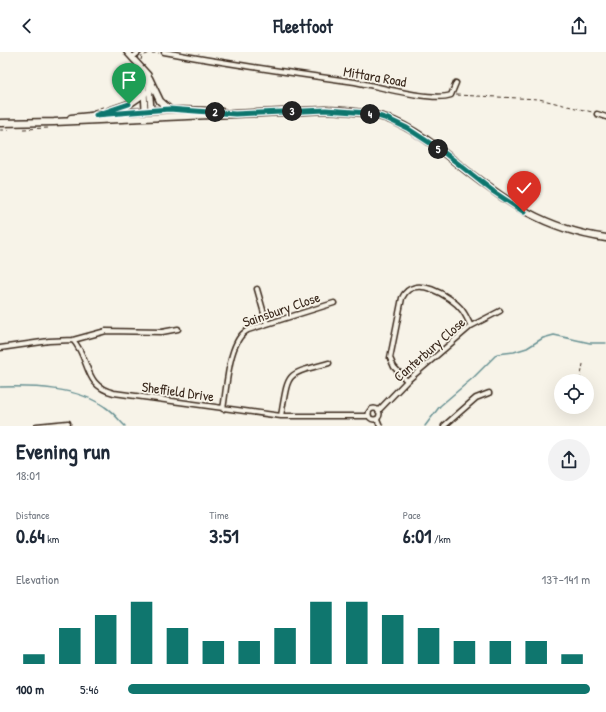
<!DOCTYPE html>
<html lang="en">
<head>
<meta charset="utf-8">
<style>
	:root { --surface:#fff; --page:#f2f2f3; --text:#1f2937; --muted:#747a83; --accent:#0f766e }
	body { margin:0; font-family:"Patrick Hand",sans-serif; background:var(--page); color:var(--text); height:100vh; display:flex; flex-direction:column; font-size:15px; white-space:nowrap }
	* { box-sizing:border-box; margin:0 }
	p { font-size:13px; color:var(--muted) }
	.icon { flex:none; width:22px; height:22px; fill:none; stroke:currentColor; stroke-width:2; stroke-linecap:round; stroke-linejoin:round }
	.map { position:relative; height:374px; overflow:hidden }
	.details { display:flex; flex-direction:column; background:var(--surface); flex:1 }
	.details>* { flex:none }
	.controls { position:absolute; left:554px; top:322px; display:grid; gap:8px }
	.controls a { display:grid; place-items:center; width:40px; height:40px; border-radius:50%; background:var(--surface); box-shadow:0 4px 16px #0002; font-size:20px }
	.pin { position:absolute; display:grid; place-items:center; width:34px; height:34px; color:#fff; margin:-41px -17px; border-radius:50% 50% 50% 0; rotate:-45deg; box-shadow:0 0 4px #0007 }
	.pin .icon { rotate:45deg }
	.km { position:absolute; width:20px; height:20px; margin:-10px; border-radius:50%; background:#222; color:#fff; font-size:11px; line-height:20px; text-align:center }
	.round { display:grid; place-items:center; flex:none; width:42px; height:42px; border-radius:21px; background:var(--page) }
	.summary { display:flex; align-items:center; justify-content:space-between; height:68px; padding:0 16px }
	h1 { font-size:22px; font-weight:700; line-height:30px }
	.figures { display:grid; grid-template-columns:repeat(3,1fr); gap:6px; height:68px; padding:4px 16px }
	.figures div { display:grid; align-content:center }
	.figures b { font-size:20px; font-weight:700 }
	.figures small { font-size:11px; font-weight:400 }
	.figures p { font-size:11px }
	.chart { height:112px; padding:8px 16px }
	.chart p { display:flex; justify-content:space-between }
	.chart svg { width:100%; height:72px; margin-top:4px; stroke:var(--accent); stroke-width:6 }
	ul { padding:0 16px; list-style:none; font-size:13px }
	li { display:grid; grid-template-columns:64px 48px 1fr; align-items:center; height:30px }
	li i { height:10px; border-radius:5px; background:var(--accent) }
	header { display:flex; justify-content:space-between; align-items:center; height:52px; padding:0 16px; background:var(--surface); font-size:18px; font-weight:700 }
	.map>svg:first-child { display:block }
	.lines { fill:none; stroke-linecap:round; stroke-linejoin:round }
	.stream { stroke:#699294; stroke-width:1.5 }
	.minor-casing { stroke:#3b2a1e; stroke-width:7 }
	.tertiary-casing { stroke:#3b2a1e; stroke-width:8 }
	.secondary-casing { stroke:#3b2a1e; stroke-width:9 }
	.path { stroke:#3b2a1e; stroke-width:1; stroke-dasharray:4 3; stroke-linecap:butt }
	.minor { stroke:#f7f3e8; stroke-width:4 }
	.tertiary { stroke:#f7f3e8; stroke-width:5 }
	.secondary { stroke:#f7f3e8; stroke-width:6 }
	.route-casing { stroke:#fff; stroke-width:8 }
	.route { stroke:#0f766e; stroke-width:5 }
	.labels { text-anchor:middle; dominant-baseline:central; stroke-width:3.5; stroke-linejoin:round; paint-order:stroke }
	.street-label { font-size:14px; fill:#3b2a1e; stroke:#f7f3e8 }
</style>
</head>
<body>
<header><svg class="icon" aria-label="back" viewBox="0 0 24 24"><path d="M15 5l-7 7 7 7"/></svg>Fleetfoot<svg class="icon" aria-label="share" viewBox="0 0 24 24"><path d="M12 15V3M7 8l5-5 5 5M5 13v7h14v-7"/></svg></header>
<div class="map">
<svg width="606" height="374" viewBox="0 0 606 374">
	<rect width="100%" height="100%" fill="#f7f3e8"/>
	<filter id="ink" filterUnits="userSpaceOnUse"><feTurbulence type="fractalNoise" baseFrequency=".025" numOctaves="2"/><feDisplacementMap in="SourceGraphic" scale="8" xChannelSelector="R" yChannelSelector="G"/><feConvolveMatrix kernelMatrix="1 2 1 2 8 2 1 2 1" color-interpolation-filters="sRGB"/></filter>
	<g filter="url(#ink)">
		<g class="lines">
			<!-- stream -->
			<path class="stream" d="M0 335C34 334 77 335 105 355 113 360 119 368 125 374
				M425 374 440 354 474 325 497 302 514 300 527 296 543 286 554 283 590 291H606"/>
			<defs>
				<path id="minor" d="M164 0C228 12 291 21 355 30 378 34 431 50 451 43L456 31
					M133 5 139 0
					M597 62 606 65
					M257 237 267 272
					M73 288 106 279 162 280 178 277
					M0 296 49 289 73 288C91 308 83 334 114 341L281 364H369
					M407 329 394 315 390 306 402 246C413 221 451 244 462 258 466 263 468 269 471 274
					M368.5 362a5.5 5.5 0 1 1 11 0a5.5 5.5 0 1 1-11 0Z
					M223 357C227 336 228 288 248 278L334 251
					M378 359 407 329 471 274 500 259
					M281 364C289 318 285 323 329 311
					M377 367 380 374
					M37 374 68 371
					M444 374 476 346 489 341"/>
				<path id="tertiary" d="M127 0 148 23 151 57
					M143 18 145 58"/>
				<path id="secondary" d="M149 26 160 49 169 57
					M109 59 129 52 145 41
					M71 66C122 61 171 55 222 60
					M0 71 54 70 326 58C346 59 366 60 386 66 412 75 437 95 458 112 506 150 544 177 606 186"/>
			</defs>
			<!-- minor casing -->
			<use href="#minor" class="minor-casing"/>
			<!-- tertiary casing -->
			<use href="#tertiary" class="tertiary-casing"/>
			<!-- secondary casing -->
			<use href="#secondary" class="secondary-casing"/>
			<!-- path -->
			<path class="path" d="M141 8 142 4 150 1H159
				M456 43 539 47 592 60
				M93 58 106 54
				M23 77 49 76
				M0 78H9
				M580 329 583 312"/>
			<!-- minor -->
			<use href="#minor" class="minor"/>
			<!-- tertiary -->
			<use href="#tertiary" class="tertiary"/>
			<!-- secondary -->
			<use href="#secondary" class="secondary"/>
		</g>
	</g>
	<g class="lines" filter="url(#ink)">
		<defs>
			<path id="route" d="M129 52 96 63 169 57 235 62 326 58 368 61 388 67 407 76 442 99 494 140 524 160"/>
		</defs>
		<!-- route casing -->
		<use href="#route" class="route-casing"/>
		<!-- route -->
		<use href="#route" class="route"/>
	</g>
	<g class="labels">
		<!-- street labels -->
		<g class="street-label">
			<text transform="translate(375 24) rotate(10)">Mittara Road</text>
			<text transform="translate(281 257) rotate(-19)">Sainsbury Close</text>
			<text transform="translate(429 297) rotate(-41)">Canterbury Close</text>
			<text transform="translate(178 339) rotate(8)">Sheffield Drive</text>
		</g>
	</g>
</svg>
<div class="controls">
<a><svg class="icon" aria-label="locate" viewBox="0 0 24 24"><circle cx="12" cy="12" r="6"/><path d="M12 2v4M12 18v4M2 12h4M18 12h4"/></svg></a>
</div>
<div class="pin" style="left:129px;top:52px;background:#1e9e55"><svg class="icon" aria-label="arrive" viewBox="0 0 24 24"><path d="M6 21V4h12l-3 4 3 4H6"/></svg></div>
<div class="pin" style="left:524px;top:160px;background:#d93025"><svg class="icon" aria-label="check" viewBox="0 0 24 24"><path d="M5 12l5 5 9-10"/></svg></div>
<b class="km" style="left:215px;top:60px">2</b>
<b class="km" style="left:292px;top:59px">3</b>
<b class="km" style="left:370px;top:62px">4</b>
<b class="km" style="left:438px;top:97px">5</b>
</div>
<section class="details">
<div class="summary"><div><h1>Evening run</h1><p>18:01</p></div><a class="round"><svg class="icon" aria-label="share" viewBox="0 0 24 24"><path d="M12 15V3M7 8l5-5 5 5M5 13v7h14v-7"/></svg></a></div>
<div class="figures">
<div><p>Distance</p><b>0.64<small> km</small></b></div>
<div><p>Time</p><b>3:51</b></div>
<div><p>Pace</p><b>6:01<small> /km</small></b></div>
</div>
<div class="chart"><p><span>Elevation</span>137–141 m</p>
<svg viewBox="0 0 160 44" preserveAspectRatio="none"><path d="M5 44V38M15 44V22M25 44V14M35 44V6M45 44V22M55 44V30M65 44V30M75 44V22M85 44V6M95 44V6M105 44V14M115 44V22M125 44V30M135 44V30M145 44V30M155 44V38"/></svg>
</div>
<ul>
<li><b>100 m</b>5:46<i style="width:100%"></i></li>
</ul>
</section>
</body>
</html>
